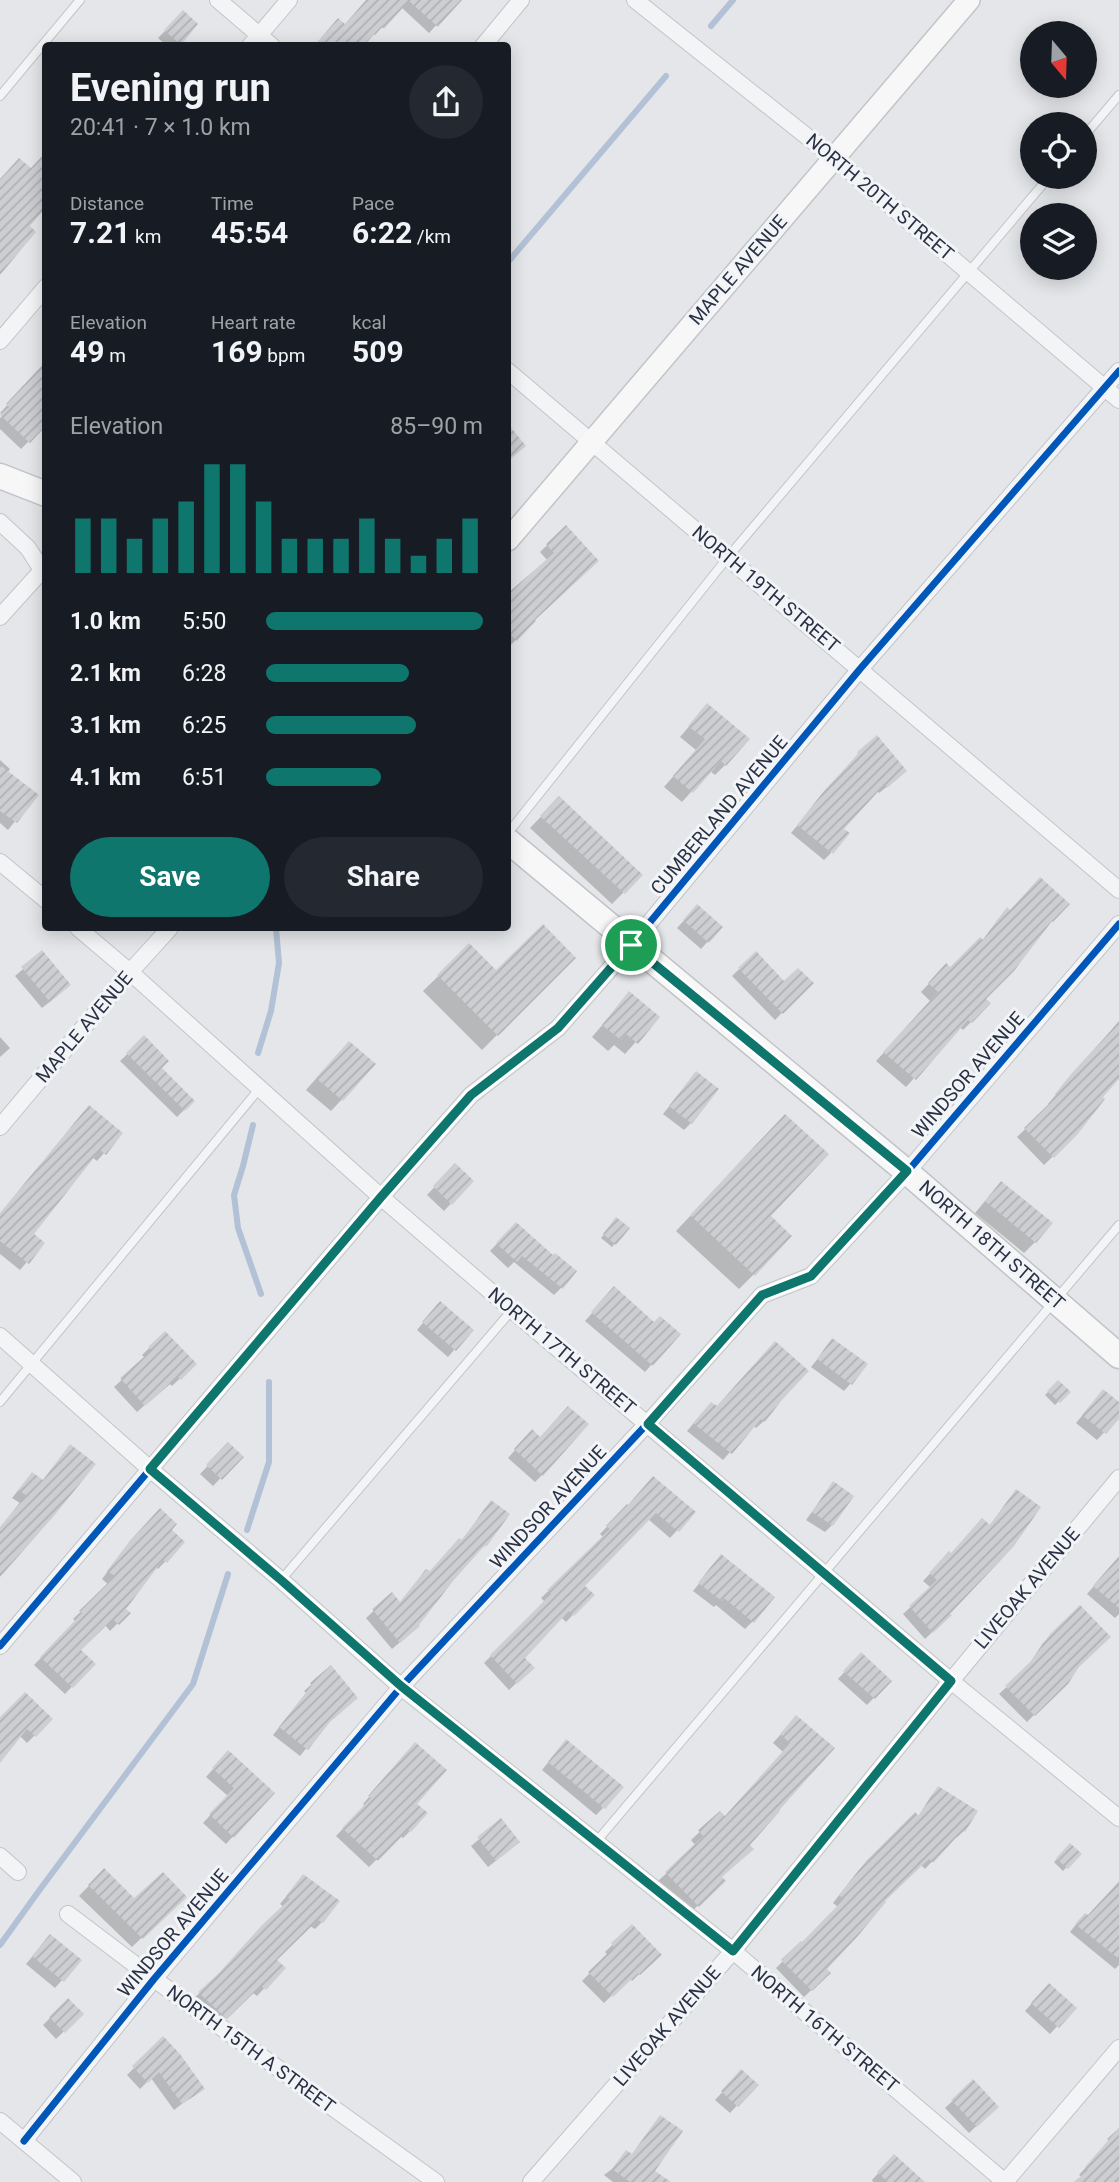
<!DOCTYPE html>
<html lang="en">
<head>
<meta charset="utf-8">
<style>
	:root { --surface:#171b24; --page:#242831; --text:#f1f3f6; --muted:#9ea1a6; --accent:#0f766e }
	body { margin:0; font-family:Roboto,sans-serif; background:var(--page); color:var(--text); height:100vh; display:flex; flex-direction:column; font-size:26px; white-space:nowrap }
	* { box-sizing:border-box; margin:0 }
	p { font-size:23px; color:var(--muted) }
	.icon { flex:none; width:38px; height:38px; fill:none; stroke:currentColor; stroke-width:2; stroke-linecap:round; stroke-linejoin:round }
	.map { position:relative; flex:1; overflow:hidden }
	.drawer { position:absolute; left:42px; top:42px; width:469px; height:889px; display:flex; flex-direction:column; background:var(--surface); border-radius:7px; box-shadow:0 4px 18px #0003 }
	.drawer>* { flex:none }
	.needle { width:46px; rotate:161deg }
	.controls { position:absolute; left:1020px; top:21px; display:grid; gap:14px }
	.controls a { display:grid; place-items:center; width:77px; height:77px; border-radius:50%; background:var(--surface); box-shadow:0 4px 18px #0003; font-size:35px }
	.pin { position:absolute; display:grid; place-items:center; width:60px; height:60px; color:#fff; margin:-30px; border:4px solid #fff; border-radius:50%; box-shadow:0 2px 7px #0007 }
	.round { display:grid; place-items:center; flex:none; width:74px; height:74px; border-radius:37px; background:var(--page) }
	.overview { display:flex; align-items:center; justify-content:space-between; height:119px; padding:0 28px }
	h1 { font-size:38px; font-weight:700; line-height:52px }
	.metrics { display:grid; grid-template-columns:repeat(3,1fr); gap:10px; height:119px; padding:7px 28px }
	.metrics div { display:grid; align-content:center }
	.metrics b { font-size:30px; font-weight:700 }
	.metrics small { font-size:19px; font-weight:400 }
	.metrics p { font-size:19px }
	.chart { height:196px; padding:14px 28px }
	.chart p { display:flex; justify-content:space-between }
	.chart svg { width:100%; height:126px; margin-top:7px; stroke:var(--accent); stroke-width:6 }
	.action { display:flex; gap:14px; margin-top:auto; padding:14px 28px }
	.action a { flex:1; height:80px; border-radius:42px; background:var(--accent); color:#fff; font-size:28px; font-weight:700; line-height:80px; text-align:center }
	.action a+a { background:var(--page); color:var(--text) }
	ul { padding:0 28px; list-style:none; font-size:23px }
	li { display:grid; grid-template-columns:112px 84px 1fr; align-items:center; height:52px }
	li i { height:18px; border-radius:9px; background:var(--accent) }
	.map>svg:first-child { display:block }
	.shadow { fill:#0003 }
	.lines { fill:none; stroke-linecap:round; stroke-linejoin:round }
	.stream { stroke:#b2c1d5; stroke-width:6 }
	.building { fill:url(#building-hatch) }
	.lane-casing { stroke:#c2c4c7; stroke-width:10 }
	.street-casing { stroke:#c2c4c7; stroke-width:18 }
	.secondary-casing { stroke:#c2c4c7; stroke-width:24 }
	.primary-casing { stroke:#c0c3c7; stroke-width:27 }
	.lane { stroke:#f3f4f6; stroke-width:8 }
	.street { stroke:#f3f4f6; stroke-width:16 }
	.secondary { stroke:#f7f7f7; stroke-width:21 }
	.primary { stroke:#f7f7f7; stroke-width:24 }
	.cycleway-casing { stroke:#f2f4f8; stroke-width:11 }
	.cycleway { stroke:#0057b8; stroke-width:7 }
	.route-casing { stroke:#fff; stroke-width:14 }
	.route { stroke:#0f766e; stroke-width:9 }
	.labels { text-anchor:middle; dominant-baseline:central; stroke-width:6; stroke-linejoin:round; paint-order:stroke }
	.street-label { font-size:19px; fill:#293143; stroke:#f2f4f8 }
</style>
</head>
<body>
<div class="map">
<svg width="1119" height="2182" viewBox="0 0 1119 2182">
	<defs>
		<pattern id="building-hatch" width="6" height="6" patternUnits="userSpaceOnUse" patternTransform="scale(1.75)"><rect width="6" height="6" fill="#ccced1"/><path d="M-1 1l2-2M0 6l6-6M5 7l2-2" fill="none" stroke="#afb1b5"/></pattern>
	</defs>
	<rect width="100%" height="100%" fill="#e4e6e9"/>
	<!-- shadow -->
	<path class="shadow" d="M367 0H448L454 6 429 33 401 7 375 35 344 26Z
		M183 13 191 32 178 46H167L158 38Z
		M46 363V424L21 449 0 429V418L3 415 0 413Z
		M565 528 534 621 509 647 508 596 548 561 540 552Z
		M698 716 725 765 715 775 710 771 682 802 664 787 696 750 680 737Z
		M858 754 898 778 879 793 877 790 842 829 831 853 824 860 791 833Z
		M0 760 10 769 7 773 36 795 8 830 0 823Z
		M559 798 641 875 612 904 530 828Z
		M1010 912 1052 921 983 999 971 1022 963 1030 960 1027 906 1087 876 1061 931 1002 921 992 938 974 950 969 982 941 999 918Z
		M690 914 721 927 701 949 677 928Z
		M469 946 496 973 574 958 482 1050 423 991Z
		M42 953 62 992 42 1008 15 976Z
		M756 953 784 983H811L775 1020 732 976Z
		M629 994 658 1017 625 1054 614 1045 608 1051 592 1037Z
		M1119 1021V1076L1101 1097 1076 1134 1044 1165 1017 1137 1050 1105 1048 1104Z
		M0 1037 10 1048 0 1057Z
		M144 1038 160 1068 193 1101 177 1117 120 1061Z
		M338 1054 374 1065 331 1111 306 1090Z
		M696 1073 691 1123 684 1130 663 1114Z
		M770 1131 768 1216 754 1274 739 1289 676 1231Z
		M121 1134 97 1161 92 1157 31 1234 43 1243 20 1270 0 1254V1214Z
		M455 1165 472 1181 444 1211 427 1195Z
		M990 1195 1035 1242 1024 1253 975 1213Z
		M613 1223 628 1228 612 1247 601 1238Z
		M516 1224 562 1287 554 1295 514 1262 508 1268 490 1251Z
		M607 1296 654 1324 678 1334 645 1372 585 1321Z
		M433 1311 455 1349 448 1357 417 1330Z
		M165 1333 195 1364 172 1386 169 1383 137 1412 114 1387 145 1358 142 1355Z
		M833 1340 851 1383 844 1391 811 1367Z
		M1058 1382 1068 1392 1055 1405 1045 1395Z
		M1096 1399 1119 1404V1416L1097 1440 1076 1423Z
		M780 1400 764 1421 756 1428 753 1426 723 1460 687 1431 704 1411Z
		M525 1439 542 1475 535 1482 508 1458Z
		M228 1445 241 1457 213 1486 200 1474Z
		M25 1482H42L0 1574V1528L20 1503 12 1498Z
		M833 1483 832 1525 825 1532 806 1520Z
		M1016 1491 948 1614 950 1615 925 1639 903 1614 931 1588 923 1581 942 1561 989 1526Z
		M491 1502 486 1545 477 1552 452 1580 411 1633 392 1649 366 1618 392 1594 399 1604 461 1541Z
		M627 1506 693 1513 670 1538 648 1519 583 1586 592 1595 566 1622 561 1617 523 1657 532 1668 509 1690 484 1663 545 1602 541 1598 604 1538 600 1534Z
		M169 1530 183 1543 158 1569 156 1567 124 1609 128 1613 110 1631 105 1625 79 1650 93 1664 65 1694 34 1665 76 1622 73 1619 109 1585 102 1579 122 1552Z
		M721 1556 753 1621 745 1629 716 1605 714 1607 693 1591Z
		M1119 1557V1614L1115 1618 1087 1594Z
		M1080 1607 1077 1667 1066 1683 1027 1722 999 1694 1026 1669 1043 1643Z
		M861 1654 890 1681 867 1705 838 1679Z
		M330 1668 326 1724 300 1756 273 1735 306 1693 304 1691Z
		M0 1719H51L27 1743 20 1736 0 1759Z
		M788 1726 833 1748 720 1878 724 1881 689 1914 658 1881 696 1846 691 1840 720 1813 725 1819 783 1752 773 1743Z
		M559 1749 603 1808 596 1815 542 1770Z
		M408 1751 410 1831 403 1838 400 1836 369 1867 336 1836 365 1806 363 1804Z
		M221 1760 273 1793 226 1844 203 1823 228 1796 206 1777Z
		M938 1788 964 1831 956 1838 955 1837 925 1869 921 1865 882 1902 825 1969 829 1973 804 1997 776 1968 838 1907 833 1903 859 1870 918 1817 931 1796Z
		M501 1821 511 1849 488 1867 471 1846Z
		M1070 1846 1079 1854 1063 1871 1054 1862Z
		M104 1870 134 1900 184 1897 132 1947 79 1896Z
		M303 1876 322 1922 315 1929 310 1926 275 1960 283 1968 257 1996 252 1992 219 2025 192 2000 216 1978 284 1907 280 1904Z
		M1119 1883V1965L1115 1969 1070 1932 1078 1922 1087 1917Z
		M632 1926 659 1955 632 1981 630 1978 604 2003 582 1981 608 1955 605 1952Z
		M43 1944 79 1961 55 1988 26 1964Z
		M1042 1992 1074 2008 1050 2034 1025 2011Z
		M68 2000 82 2014 56 2039 43 2025Z
		M163 2039 203 2088 174 2110 151 2078 140 2089 127 2075Z
		M741 2072 756 2085 730 2113 715 2100Z
		M973 2082 997 2107 969 2133 945 2108Z
		M660 2117 653 2171 658 2182H613L604 2175 612 2169 626 2152 631 2156Z
		M1119 2128V2182H1076L1082 2177 1079 2175 1109 2141 1107 2139Z
		M894 2156 922 2182H873L872 2180Z"/>
	<g class="lines">
		<!-- stream -->
		<path class="stream" d="M711 26 733 0
			M508 262 666 76
			M258 1053 271 1011 279 963 276 928
			M253 1125 243 1166 234 1195 238 1228 261 1294
			M247 1530 269 1462V1382
			M0 1945 41 1888 193 1684 228 1574"/>
	</g>
	<!-- building -->
	<path class="building" d="M366 0H462L438 27 409 1 384 29 381 26 364 46H314L338 18 345 24Z
		M183 10 198 24 181 45 164 30Z
		M46 152V207L30 226 36 232 0 275V179L19 158 31 168Z
		M46 361V426L30 443 0 415 9 407 6 404Z
		M508 424 526 446 508 461Z
		M566 525 599 561 535 620 536 621 517 641 508 632V593L554 553 546 544Z
		M707 703 750 739 726 766 721 761 693 793 673 776 705 739 688 726Z
		M877 735 907 771 887 788 885 784 844 829 850 833 833 854 797 825 824 791 858 754 857 752Z
		M0 765 39 795 17 823 0 811Z
		M559 796 643 875 625 894 540 816Z
		M1040 877 1070 904 1053 922 1052 921 1014 971 986 999 991 1003 972 1023 968 1020 916 1080 883 1052 938 992 928 983 946 963 950 967 980 937 983 940 1007 907 1010 910Z
		M697 904 723 927 709 943 683 920Z
		M543 924 576 958 498 1036 437 975 469 943 496 970Z
		M42 950 71 985 50 1002 21 967Z
		M756 951 784 981 798 968 814 983 783 1014 738 968Z
		M629 991 660 1017 638 1044 626 1034 621 1040 602 1025Z
		M1119 1022V1079L1103 1097 1105 1099 1077 1135 1054 1158 1024 1128 1057 1096 1055 1094 1072 1073Z
		M144 1035 169 1061 162 1068 195 1101 185 1111 126 1053Z
		M349 1041 376 1064 343 1101 316 1078Z
		M696 1071 719 1089 692 1124 669 1106Z
		M89 1105 123 1133 106 1155 100 1150 34 1234 45 1243 29 1264 0 1241V1213Z
		M785 1114 829 1154 771 1216 792 1236 755 1276 690 1215Z
		M455 1163 474 1181 452 1205 433 1186Z
		M1001 1181 1053 1223 1036 1243 985 1201Z
		M616 1217 630 1228 616 1245 603 1234Z
		M516 1222 553 1255 555 1253 577 1271 563 1289 522 1256 517 1262 496 1243Z
		M614 1286 654 1322 660 1316 681 1334 653 1366 591 1312Z
		M440 1301 474 1330 456 1351 422 1322Z
		M165 1331 197 1364 181 1380 178 1377 145 1406 120 1378 152 1350 148 1347Z
		M832 1338 868 1364 852 1385 817 1359Z
		M775 1341 809 1371 781 1401 765 1422 761 1419 732 1454 693 1423 711 1402 717 1406Z
		M1058 1380 1071 1392 1060 1403 1047 1391Z
		M1103 1389 1119 1402V1419L1106 1434 1082 1415Z
		M568 1406 589 1424 543 1476 514 1449 532 1429 540 1437Z
		M228 1442 244 1457 222 1480 206 1465Z
		M70 1444 96 1464 53 1517 0 1577V1527L26 1495 18 1490 32 1472 43 1480Z
		M653 1476 696 1512 679 1532 656 1513 585 1586 595 1595 574 1616 569 1611 525 1658 535 1668 517 1684 490 1655 551 1594 547 1590 610 1529 606 1526 627 1504 628 1505Z
		M833 1481 854 1496 833 1526 812 1512Z
		M1016 1489 1041 1507 1014 1546 950 1614 952 1615 933 1633 909 1606 937 1580 929 1573 949 1551 951 1553 982 1518 990 1525Z
		M491 1500 510 1514 487 1546 485 1545 453 1581 419 1625 420 1626 400 1643 372 1609 392 1592 400 1602 426 1569 430 1571 459 1538 462 1540Z
		M160 1508 177 1524 172 1530 185 1542 167 1563 163 1560 126 1609 131 1613 119 1625 113 1619 81 1650 96 1664 73 1688 40 1657 82 1613 79 1611 115 1576 107 1571 129 1542Z
		M721 1554 775 1597 754 1623 724 1598 722 1601 698 1583Z
		M1119 1556V1608L1093 1586Z
		M1080 1605 1111 1637 1079 1667 1068 1684 1035 1716 1005 1686 1032 1660 1050 1634Z
		M861 1652 892 1681 875 1699 843 1671Z
		M331 1665 358 1698 330 1722 308 1750 279 1727 312 1685 310 1683Z
		M25 1692 53 1719 36 1737 27 1729 0 1763V1717Z
		M796 1715 835 1748 779 1810 780 1811 750 1845 754 1849 722 1877 726 1881 699 1907 665 1872 703 1836 698 1830 720 1811 725 1816 790 1743 780 1734Z
		M566 1739 624 1787 605 1809 548 1762Z
		M415 1742 447 1770 417 1804 428 1813 411 1832 408 1830 378 1861 342 1828 371 1798 368 1796Z
		M228 1750 275 1793 234 1838 209 1814 234 1788 212 1768Z
		M938 1786 978 1811 965 1832 963 1830 933 1863 929 1859 885 1901 886 1902 857 1937 827 1969 831 1973 812 1991 781 1960 801 1941 802 1942 844 1899 839 1895 867 1860 915 1812 919 1816Z
		M501 1818 520 1842 496 1861 477 1837Z
		M1070 1843 1082 1854 1068 1869 1056 1858Z
		M104 1868 134 1898 163 1872 187 1897 143 1939 88 1885Z
		M303 1874 340 1901 323 1923 318 1920 277 1960 286 1968 266 1990 261 1986 227 2019 198 1992 219 1973 262 1925 290 1899 286 1896Z
		M1119 1881V1959L1075 1924 1085 1913 1088 1915Z
		M632 1924 662 1955 640 1975 638 1973 613 1997 588 1972 614 1947 611 1943Z
		M50 1934 82 1960 64 1982 32 1956Z
		M1049 1983 1077 2008 1059 2028 1031 2003Z
		M68 1998 84 2014 65 2033 49 2017Z
		M163 2036 180 2054 205 2089 182 2104 159 2072 148 2083 132 2066Z
		M741 2069 759 2085 738 2107 721 2091Z
		M973 2079 999 2107 977 2127 951 2100Z
		M660 2115 683 2131 655 2171 671 2182H630L612 2169 626 2150 632 2154Z
		M1119 2128V2182H1074L1088 2170 1085 2167Z
		M894 2154 925 2182H888L877 2172Z"/>
	<g class="lines">
		<defs>
			<path id="lane" d="M0 96 80 0
				M1085 135 1119 95
				M508 833 728 557 1049 177
				M0 1402 260 1088
				M281 1580 512 1310
				M596 1842 1119 1225"/>
			<path id="street" d="M218 0 272 46
				M635 0 834 158 1119 400
				M250 46 289 0
				M483 46 521 0
				M0 341 46 287
				M508 371 1119 890
				M0 522 28 548 42 570
				M0 617 46 566
				M0 862 46 900
				M78 928 130 972 381 1197 512 1310 951 1681 1119 1818
				M0 1127 130 972 170 928
				M0 1336 150 1469 281 1580 401 1687 733 1951 1005 2182
				M0 1646 381 1197 471 1095 558 1028 631 945 860 669 1119 371
				M0 1856 18 1872
				M68 1914 154 1979 436 2182
				M0 2121 73 2182
				M24 2141 154 1979 401 1687 647 1424 762 1295 811 1276 907 1172 1119 924
				M531 2182 733 1951 951 1681 1119 1478
				M1005 2182 1119 2048"/>
			<path id="secondary" d="M508 540 969 0"/>
			<path id="primary" d="M0 476 46 494
				M508 841 907 1172 1119 1356"/>
		</defs>
		<!-- lane casing -->
		<use href="#lane" class="lane-casing"/>
		<!-- street casing -->
		<use href="#street" class="street-casing"/>
		<!-- secondary casing -->
		<use href="#secondary" class="secondary-casing"/>
		<!-- primary casing -->
		<use href="#primary" class="primary-casing"/>
		<!-- lane -->
		<use href="#lane" class="lane"/>
		<!-- street -->
		<use href="#street" class="street"/>
		<!-- secondary -->
		<use href="#secondary" class="secondary"/>
		<!-- primary -->
		<use href="#primary" class="primary"/>
		<defs>
			<path id="cycleway" d="M0 1646 381 1197 471 1095 558 1028 631 945 860 669 1119 371
				M24 2141 154 1979 401 1687 647 1424 762 1295 811 1276 907 1172 1119 924"/>
		</defs>
		<!-- cycleway casing -->
		<use href="#cycleway" class="cycleway-casing"/>
		<!-- cycleway -->
		<use href="#cycleway" class="cycleway"/>
	</g>
	<g class="lines">
		<defs>
			<path id="route" d="M631 945 907 1171 811 1276 762 1295 648 1424 951 1681 733 1951 401 1686 281 1580 150 1469 381 1197 471 1095 558 1028Z"/>
		</defs>
		<!-- route casing -->
		<use href="#route" class="route-casing"/>
		<!-- route -->
		<use href="#route" class="route"/>
	</g>
	<g class="labels">
		<!-- street labels -->
		<g class="street-label">
			<text transform="translate(880 197) rotate(40)">NORTH 20TH STREET</text>
			<text transform="translate(738 270) rotate(-49)">MAPLE AVENUE</text>
			<text transform="translate(766 589) rotate(40)">NORTH 19TH STREET</text>
			<text transform="translate(719 815) rotate(-50)">CUMBERLAND AVENUE</text>
			<text transform="translate(84 1027) rotate(-50)">MAPLE AVENUE</text>
			<text transform="translate(968 1075) rotate(-49)">WINDSOR AVENUE</text>
			<text transform="translate(992 1245) rotate(41)">NORTH 18TH STREET</text>
			<text transform="translate(562 1351) rotate(40)">NORTH 17TH STREET</text>
			<text transform="translate(548 1507) rotate(-47)">WINDSOR AVENUE</text>
			<text transform="translate(1027 1588) rotate(-50)">LIVEOAK AVENUE</text>
			<text transform="translate(173 1933) rotate(-50)">WINDSOR AVENUE</text>
			<text transform="translate(667 2026) rotate(-49)">LIVEOAK AVENUE</text>
			<text transform="translate(825 2029) rotate(40)">NORTH 16TH STREET</text>
			<text transform="translate(251 2049) rotate(36)">NORTH 15TH A STREET</text>
		</g>
	</g>
</svg>
<div class="controls">
<a><svg class="needle" viewBox="-14 -14 28 28"><path d="M0-13l5 13h-10z" fill="#e53935"/><path d="M0 13l5-13h-10z" fill="#9ea1a6"/></svg></a>
<a><svg class="icon" aria-label="locate" viewBox="0 0 24 24"><circle cx="12" cy="12" r="6"/><path d="M12 2v4M12 18v4M2 12h4M18 12h4"/></svg></a>
<a><svg class="icon" aria-label="layers" viewBox="0 0 24 24"><path d="M12 4l9 5-9 5-9-5zM3 14l9 5 9-5"/></svg></a>
</div>
<div class="pin" style="left:631px;top:945px;background:#1e9e55"><svg class="icon" aria-label="arrive" viewBox="0 0 24 24"><path d="M6 21V4h12l-3 4 3 4H6"/></svg></div>
<section class="drawer">
<div class="overview"><div><h1>Evening run</h1><p>20:41 · 7 × 1.0 km</p></div><a class="round"><svg class="icon" aria-label="share" viewBox="0 0 24 24"><path d="M12 15V3M7 8l5-5 5 5M5 13v7h14v-7"/></svg></a></div>
<div class="metrics">
<div><p>Distance</p><b>7.21<small> km</small></b></div>
<div><p>Time</p><b>45:54</b></div>
<div><p>Pace</p><b>6:22<small> /km</small></b></div>
</div>
<div class="metrics">
<div><p>Elevation</p><b>49<small> m</small></b></div>
<div><p>Heart rate</p><b>169<small> bpm</small></b></div>
<div><p>kcal</p><b>509</b></div>
</div>
<div class="chart"><p><span>Elevation</span>85–90 m</p>
<svg viewBox="0 0 160 44" preserveAspectRatio="none"><path d="M5 44V25M15 44V25M25 44V32M35 44V25M45 44V19M55 44V6M65 44V6M75 44V19M85 44V32M95 44V32M105 44V32M115 44V25M125 44V32M135 44V38M145 44V32M155 44V25"/></svg>
</div>
<ul>
<li><b>1.0 km</b>5:50<i style="width:100%"></i></li>
<li><b>2.1 km</b>6:28<i style="width:66%"></i></li>
<li><b>3.1 km</b>6:25<i style="width:69%"></i></li>
<li><b>4.1 km</b>6:51<i style="width:53%"></i></li>
</ul>
<div class="action"><a>Save</a><a>Share</a></div>
</section>
</div>
</body>
</html>
